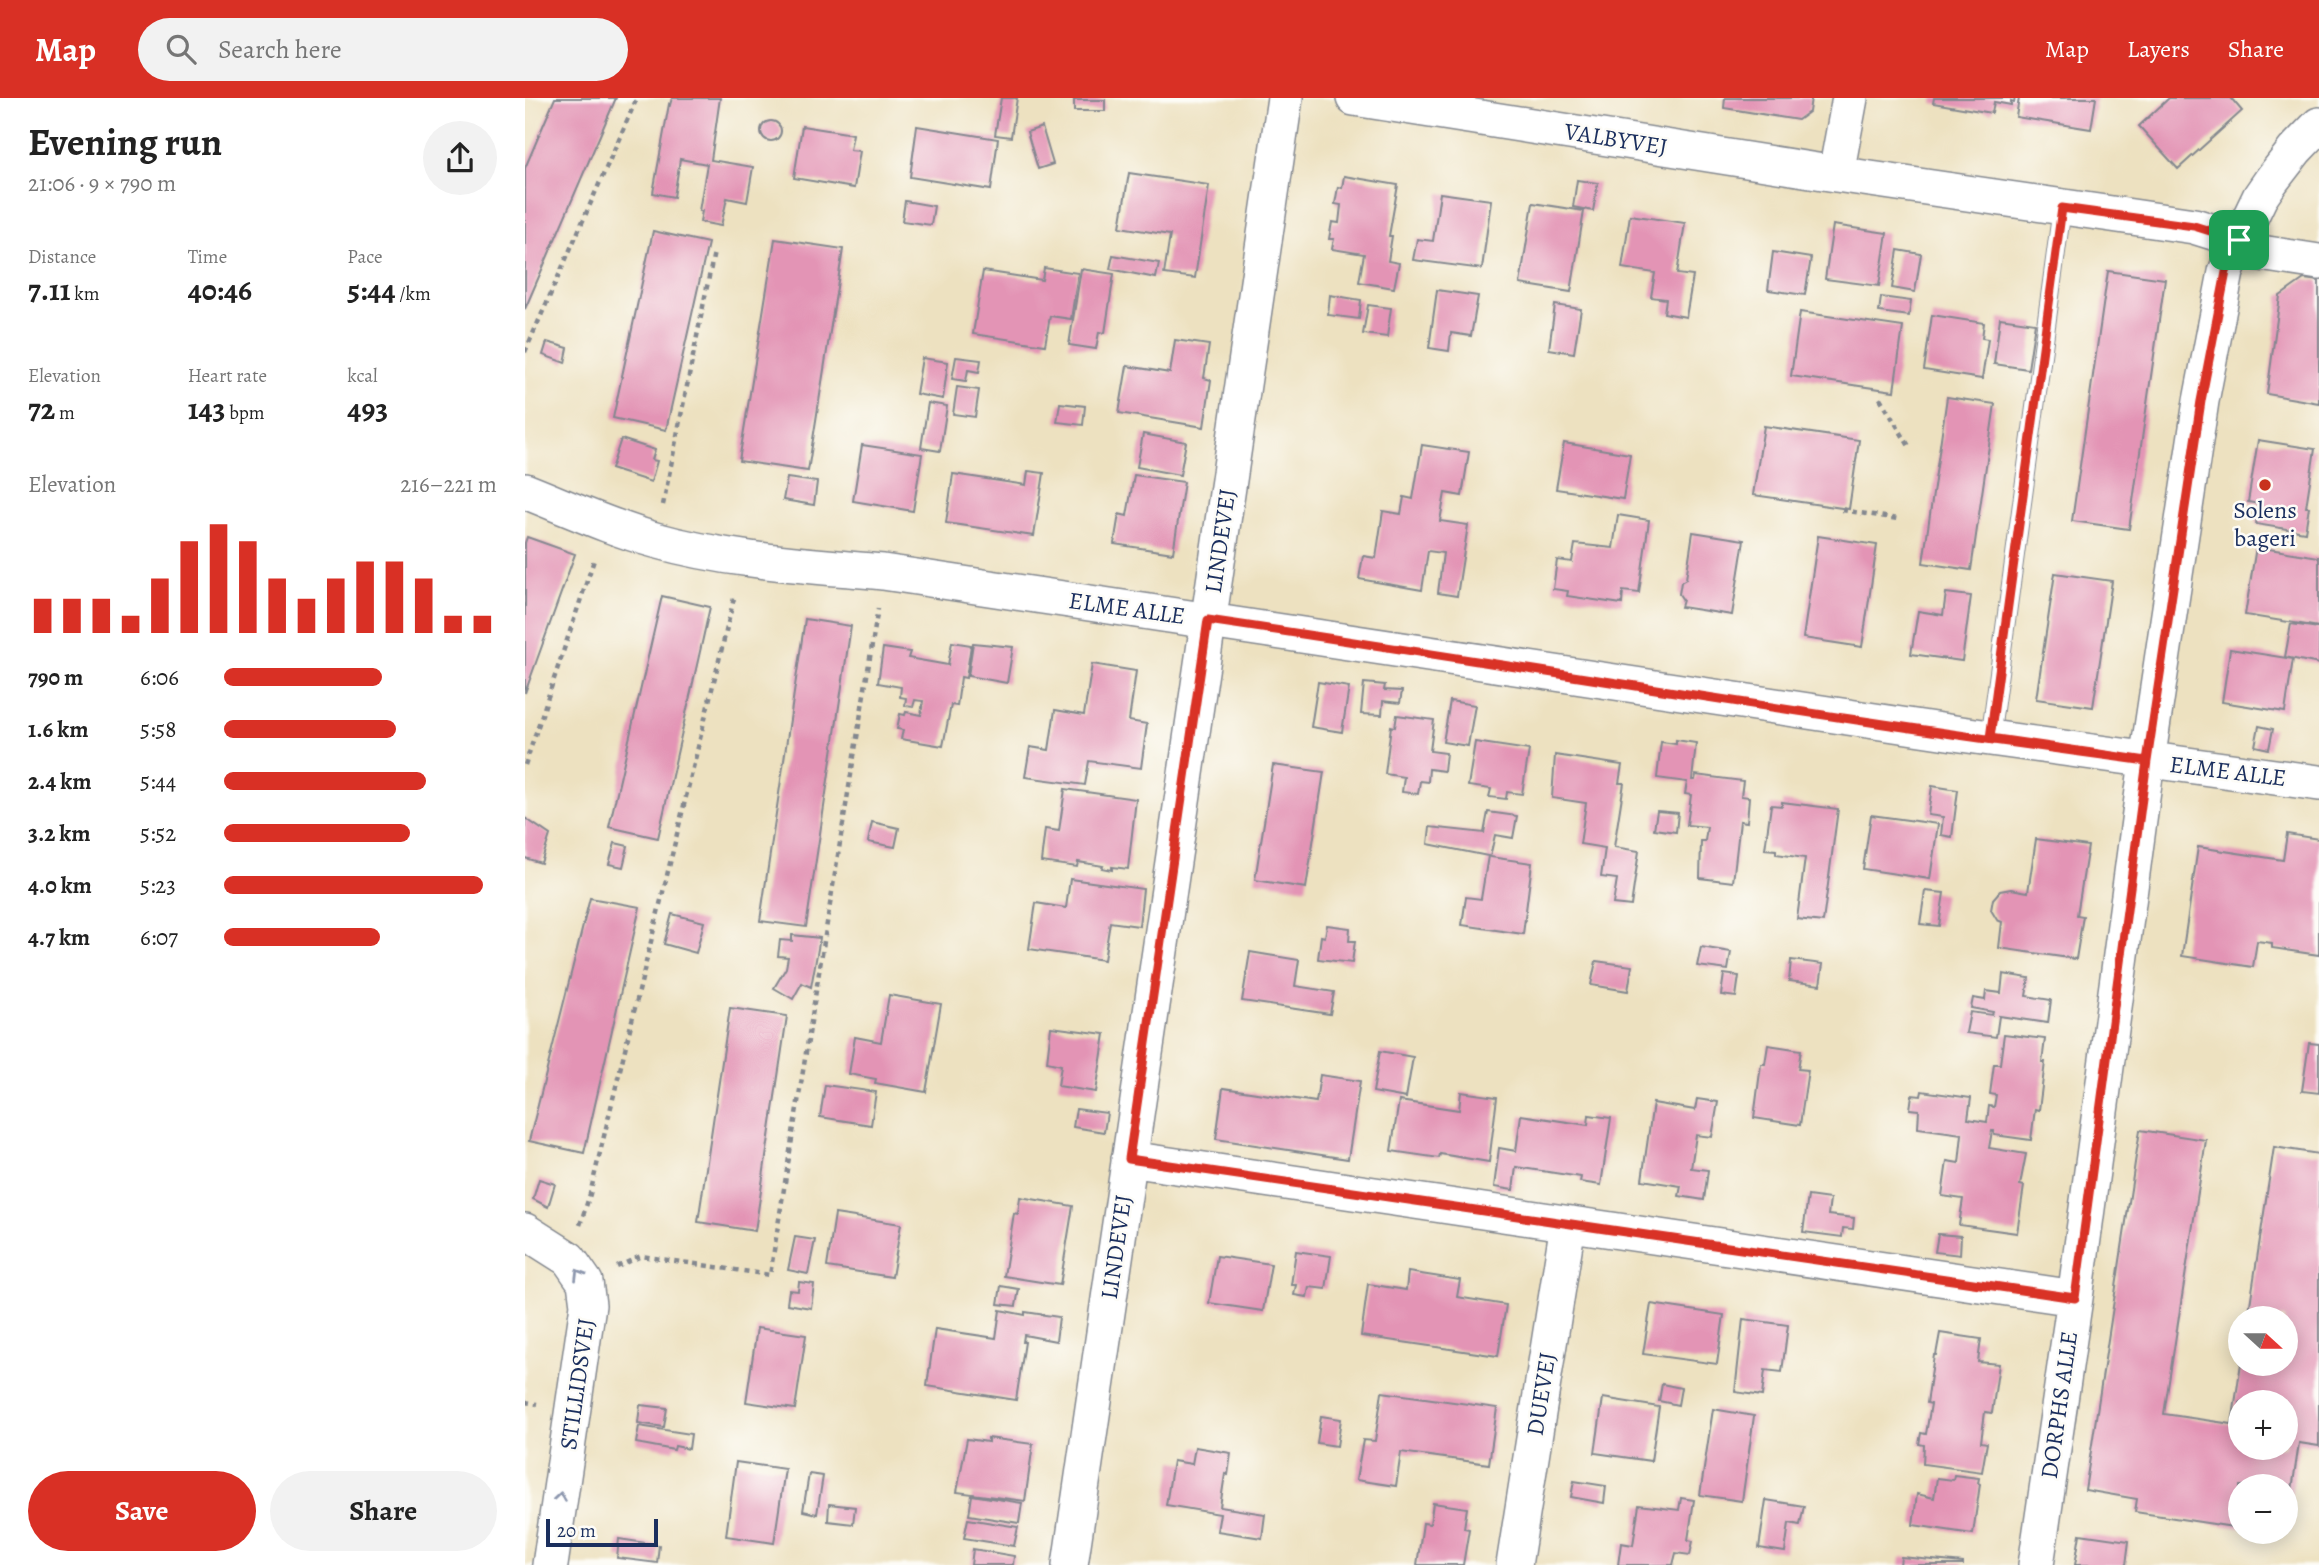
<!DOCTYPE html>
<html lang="en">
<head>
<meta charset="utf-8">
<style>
	:root { --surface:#fff; --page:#f2f2f2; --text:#222; --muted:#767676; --accent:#d93025 }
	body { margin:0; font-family:Alegreya,serif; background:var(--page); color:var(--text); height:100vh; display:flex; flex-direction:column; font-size:26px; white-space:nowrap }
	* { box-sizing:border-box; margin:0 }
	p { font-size:23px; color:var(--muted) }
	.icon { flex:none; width:38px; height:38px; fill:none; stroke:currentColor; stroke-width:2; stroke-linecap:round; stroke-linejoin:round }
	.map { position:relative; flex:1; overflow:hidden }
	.sheet { display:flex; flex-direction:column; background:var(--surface); width:525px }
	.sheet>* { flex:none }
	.needle { width:46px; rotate:111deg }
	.buttons { position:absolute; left:1703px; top:1208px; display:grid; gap:14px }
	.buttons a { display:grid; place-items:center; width:70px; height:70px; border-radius:50%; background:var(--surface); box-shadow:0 4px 18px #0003; font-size:35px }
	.scale { position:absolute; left:21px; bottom:18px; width:112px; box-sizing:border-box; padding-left:7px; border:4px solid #1b2f5e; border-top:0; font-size:19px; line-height:24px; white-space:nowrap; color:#1b2f5e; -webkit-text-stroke:5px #fdfcf7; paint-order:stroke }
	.pin { position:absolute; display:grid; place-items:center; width:60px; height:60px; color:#fff; margin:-30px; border-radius:14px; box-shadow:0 4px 10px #0006 }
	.round { display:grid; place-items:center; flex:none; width:74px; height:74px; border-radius:37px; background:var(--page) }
	.summary { display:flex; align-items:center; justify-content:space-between; height:119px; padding:0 28px }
	h1 { font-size:38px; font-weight:600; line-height:52px }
	.stats { display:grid; grid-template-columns:repeat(3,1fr); gap:10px; height:119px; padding:7px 28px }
	.stats div { display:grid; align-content:center }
	.stats b { font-size:30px; font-weight:600 }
	.stats small { font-size:19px; font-weight:400 }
	.stats p { font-size:19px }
	.chart { height:196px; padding:14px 28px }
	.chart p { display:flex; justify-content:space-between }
	.chart svg { width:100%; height:126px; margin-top:7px; stroke:var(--accent); stroke-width:6 }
	.action { display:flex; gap:14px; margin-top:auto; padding:14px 28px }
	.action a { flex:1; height:80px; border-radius:42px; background:var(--accent); color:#fff; font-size:28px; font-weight:600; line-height:80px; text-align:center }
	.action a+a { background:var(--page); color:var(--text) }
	ul { padding:0 28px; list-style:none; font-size:23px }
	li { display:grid; grid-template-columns:112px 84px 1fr; align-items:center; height:52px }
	li i { height:18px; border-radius:9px; background:var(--accent) }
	header { display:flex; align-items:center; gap:42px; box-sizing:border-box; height:98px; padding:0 35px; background:var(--accent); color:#fff }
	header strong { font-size:33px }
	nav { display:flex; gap:38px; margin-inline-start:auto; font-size:24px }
	.search { width:490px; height:63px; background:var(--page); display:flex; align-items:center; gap:18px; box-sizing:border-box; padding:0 24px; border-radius:38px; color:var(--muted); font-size:26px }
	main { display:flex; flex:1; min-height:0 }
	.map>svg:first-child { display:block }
	.building { fill:#e394b5; fill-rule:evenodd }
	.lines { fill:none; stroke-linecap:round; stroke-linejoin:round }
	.lane-casing { stroke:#84888f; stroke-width:20 }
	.street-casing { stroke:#84888f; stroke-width:38 }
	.path { stroke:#84888f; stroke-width:4.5; stroke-dasharray:5 5; stroke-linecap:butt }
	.lane { stroke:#fff; stroke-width:18 }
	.street { stroke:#fff; stroke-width:35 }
	.oneway { stroke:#8d97ae }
	.route-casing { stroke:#fff; stroke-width:14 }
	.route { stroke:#d93025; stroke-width:9 }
	.poi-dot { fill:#c8321e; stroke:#fdfcf7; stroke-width:2.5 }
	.labels { text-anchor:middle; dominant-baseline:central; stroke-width:5; stroke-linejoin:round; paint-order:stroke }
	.street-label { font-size:24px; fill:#1b2f5e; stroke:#fdfcf7 }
	.poi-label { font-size:24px; fill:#1b2f5e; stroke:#fdfcf7 }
</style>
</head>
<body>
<header>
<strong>Map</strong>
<div class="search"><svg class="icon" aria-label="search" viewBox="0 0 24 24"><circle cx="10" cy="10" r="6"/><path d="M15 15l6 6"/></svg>Search here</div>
<nav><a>Map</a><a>Layers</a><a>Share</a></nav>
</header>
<main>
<section class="sheet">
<div class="summary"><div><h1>Evening run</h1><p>21:06 · 9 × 790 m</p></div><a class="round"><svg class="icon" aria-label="share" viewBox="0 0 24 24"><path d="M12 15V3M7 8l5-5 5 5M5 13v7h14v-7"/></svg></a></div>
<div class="stats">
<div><p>Distance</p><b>7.11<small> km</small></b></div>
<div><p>Time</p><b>40:46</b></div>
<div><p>Pace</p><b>5:44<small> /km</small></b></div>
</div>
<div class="stats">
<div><p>Elevation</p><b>72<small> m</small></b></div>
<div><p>Heart rate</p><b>143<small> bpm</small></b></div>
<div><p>kcal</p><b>493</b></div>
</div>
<div class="chart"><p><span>Elevation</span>216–221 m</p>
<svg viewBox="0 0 160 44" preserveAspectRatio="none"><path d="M5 44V32M15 44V32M25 44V32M35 44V38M45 44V25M55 44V12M65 44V6M75 44V12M85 44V25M95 44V32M105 44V25M115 44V19M125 44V19M135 44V25M145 44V38M155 44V38"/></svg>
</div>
<ul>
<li><b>790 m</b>6:06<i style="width:58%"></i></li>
<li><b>1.6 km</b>5:58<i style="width:63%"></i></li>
<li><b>2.4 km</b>5:44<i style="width:74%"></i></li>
<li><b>3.2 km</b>5:52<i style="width:68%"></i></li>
<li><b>4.0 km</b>5:23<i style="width:95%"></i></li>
<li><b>4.7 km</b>6:07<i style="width:57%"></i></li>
</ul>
<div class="action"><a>Save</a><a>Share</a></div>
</section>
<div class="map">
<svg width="1794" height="1467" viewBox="0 0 1794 1467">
	<rect width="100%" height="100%" fill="#fdfcf7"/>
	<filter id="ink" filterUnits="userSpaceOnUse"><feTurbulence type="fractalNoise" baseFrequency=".0143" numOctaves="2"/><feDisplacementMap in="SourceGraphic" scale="14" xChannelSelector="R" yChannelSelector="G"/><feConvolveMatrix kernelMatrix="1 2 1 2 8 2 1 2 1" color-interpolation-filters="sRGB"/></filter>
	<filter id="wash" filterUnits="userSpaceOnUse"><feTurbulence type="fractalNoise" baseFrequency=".00686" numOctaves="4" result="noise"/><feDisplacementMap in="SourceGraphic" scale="28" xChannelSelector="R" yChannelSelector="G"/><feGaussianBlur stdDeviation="1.57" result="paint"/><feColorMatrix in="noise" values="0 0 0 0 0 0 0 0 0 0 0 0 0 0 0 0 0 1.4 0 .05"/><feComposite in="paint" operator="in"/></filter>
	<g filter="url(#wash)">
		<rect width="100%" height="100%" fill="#ede1c0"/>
		<g id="blocks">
			<!-- building -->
			<path class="building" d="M30 0H91L0 211V70Z
				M147 0H195L186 62 228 69 222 104 202 100 196 128 175 124 177 113H174L182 66 155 61 149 99 128 95 144 6 145 7Z
				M476 0H492L486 39 470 37Z
				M1200 0H1286L1284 14 1273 22 1199 10Z
				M1409 0H1490L1489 4 1486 3V7L1469 4 1467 15 1408 5Z
				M1494 0H1571L1566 31 1491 19Z
				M1644 0H1706L1717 13 1653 71 1614 28Z
				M549 2H580V13H549Z
				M236 33a10 10 0 1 1 20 0a10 10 0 1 1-20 0Z
				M277 28 328 36 325 52 335 53 329 90 269 80Z
				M392 28 473 41 466 92 385 79Z
				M517 29 528 66 513 71 502 34Z
				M604 75 684 87 670 180 639 176 645 137 595 129Z
				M819 78 873 87 864 138H867L863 163 874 165 869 190 834 184 839 156 807 151 809 141H804L807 124 814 125 816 107 810 106 813 89 817 90Z
				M1052 82 1073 85 1068 113 1048 109Z
				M915 95 966 102 957 171 888 162 892 141 908 143Z
				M380 103 409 108 406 127 377 123Z
				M1008 105 1059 113 1046 194 995 186Z
				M1105 117 1160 125 1152 176 1168 178 1161 219 1139 215 1141 201 1126 199 1130 175 1097 170Z
				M1308 127 1362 135 1354 188 1300 181Z
				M128 133 183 145 141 332 88 320Z
				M250 141 318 151 283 373 214 363Z
				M1373 152 1396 156 1390 194 1367 190Z
				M1248 154 1286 160 1280 197 1243 192Z
				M588 157 634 165 631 180 585 171Z
				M519 170 553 175 546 221 525 218 520 247 448 236 458 173 517 182Z
				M556 171 589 176 580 235 574 234 571 251 544 247Z
				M1583 173 1640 181 1604 431 1547 423Z
				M1779 181 1794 183V305L1742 296 1755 198Z
				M912 192 953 198 946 238 926 235 924 253 904 250Z
				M805 197 836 202 834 221 803 217Z
				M1356 199 1386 203 1384 218 1354 214Z
				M843 207 866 210 862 239 838 236Z
				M1030 207 1056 211 1049 255 1024 251Z
				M1275 214 1378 229 1369 293 1266 278Z
				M1407 217 1459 225 1457 240 1463 241 1457 281 1399 272Z
				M1475 220 1510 225 1503 271 1469 266Z
				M650 242 684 247 679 280 686 282 679 329 594 315 602 268 645 275Z
				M22 244 43 250 40 265 18 257Z
				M431 259 456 262 454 274 443 272 441 283 427 281Z
				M397 260 423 264 418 301 391 296Z
				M432 289 454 292 450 319 428 316Z
				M1422 299 1470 306 1446 472 1398 465Z
				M403 305 422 308 415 353 396 350Z
				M535 305 560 308 558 327 532 324Z
				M1239 328 1334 342 1324 411 1228 397Z
				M618 336 661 344 655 377 612 369Z
				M96 341 130 352 127 362 132 363 126 384 86 371Z
				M1733 342 1790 351 1781 409H1784L1780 434 1731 426 1734 406 1723 404Z
				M1039 345 1105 356 1098 401 1031 391Z
				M337 347 397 356 388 413 328 403Z
				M897 347 944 354 937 398 920 395 915 423 943 427 932 498 913 495 918 455 903 453 897 492 834 481 838 458 851 460 858 413 876 416 879 399 888 401Z
				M503 373 519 375 509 438 421 425 428 376 501 387Z
				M609 377 659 384 648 455 589 446 594 416 602 418Z
				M262 380 292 384 289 407 258 402Z
				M1093 417 1124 422 1114 495 1098 493 1097 506 1042 498 1043 493 1028 491 1032 462 1047 464 1050 446 1088 450Z
				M1168 434 1219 442 1207 517 1156 509 1158 502 1154 496 1156 484 1161 481Z
				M1293 438 1352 447 1337 549 1278 540Z
				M2 439 50 456 0 595V445Z
				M1731 449 1794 459V529L1720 517Z
				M1530 475 1587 483 1568 609 1511 601Z
				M1421 495 1446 498 1437 563 1386 556 1393 513 1418 517Z
				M137 498 185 509 133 740 84 729Z
				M280 521 326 528 281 829 235 823Z
				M1766 526 1794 530V566L1760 559Z
				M427 544 446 547 441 580 436 579 432 608 426 607 418 648 376 641 378 632 372 631 375 616 380 617 381 614 396 617 398 603 390 602 388 609 380 608 381 600 375 599 376 589 353 585 358 550 385 554 383 560 423 567Z
				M448 545 488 549 482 585 443 578Z
				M1705 551 1768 561 1760 614 1697 604Z
				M567 566 611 573 604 623 622 626 616 670 564 663 560 687 500 679 505 649 524 652 530 612 559 617Z
				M793 584 824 589 817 634 786 629Z
				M839 585 860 587 859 592 877 593 875 605 858 603 857 617 836 616Z
				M925 603 950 607 943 648 918 644Z
				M872 617 909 622 905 653 921 655 919 673 904 671 903 684 895 683 893 696 877 694 879 679 860 676 866 628 870 629Z
				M1734 628 1748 631 1744 651 1730 648Z
				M1151 642 1171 645 1167 682H1170L1171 677 1218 683 1216 698 1224 699 1222 724 1215 723 1208 784 1175 780 1176 743H1180L1182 729 1162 727 1166 697 1160 696 1162 684 1132 680 1136 644 1151 646Z
				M950 644 1004 652 997 696 982 694 981 701 964 699 966 691 943 688Z
				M1030 657 1097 667 1094 685H1099L1089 749 1114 753 1106 808 1088 806 1092 781 1076 779 1080 750 1055 746 1061 705 1027 700Z
				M748 667 799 674 781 790 730 782Z
				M1407 688 1433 692 1427 739 1416 737 1418 719 1403 717Z
				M540 691 611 701 603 771 587 769V772L577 770 578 768 553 764 552 769 516 764 520 731 534 733Z
				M1257 704 1313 711 1298 824 1272 821 1280 760 1251 756V752L1240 751 1246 707 1257 708Z
				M1132 713 1153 715 1151 734 1129 731Z
				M963 714 992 718 988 740 970 737 965 759 1007 765 998 836 937 827 941 799 956 801 963 758 903 746 905 729 959 735Z
				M1346 717 1413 726 1405 781 1338 771Z
				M0 720 25 737 16 765 0 760Z
				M347 724 374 730 370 749 343 744Z
				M1762 736 1794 741V857L1747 850V845L1732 843 1728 869 1657 858 1673 749 1758 762Z
				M1511 741 1563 748 1552 817 1558 818 1551 861 1474 850 1477 824 1472 822 1466 812 1468 801 1475 793 1486 791 1503 794Z
				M90 745 103 748 98 769 84 766Z
				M545 781 618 791 614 828 585 824 579 862 504 851 511 805 541 810Z
				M1400 793 1419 795 1414 828 1395 826Z
				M65 800 115 809 59 1055 4 1043Z
				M147 816 179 824 171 855 139 846Z
				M802 827 825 830 824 843H830L827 865 793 861 796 838 800 839Z
				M267 837 295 840 286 889 277 885 268 901 249 890 261 870 263 859 253 858 255 842 267 843Z
				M1176 849 1206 854 1203 872 1172 868Z
				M725 854 774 862 770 888 809 894 805 916 717 903Z
				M1266 862 1298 866 1295 887 1264 883Z
				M1071 863 1107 868 1103 893 1066 887Z
				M1199 876 1214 878 1211 899 1196 897Z
				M1478 876 1504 880 1501 898 1526 902 1523 925 1474 918 1471 939 1441 935 1445 914 1467 917 1468 914 1446 910 1448 900 1460 902 1461 893 1476 895Z
				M364 897 416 906 401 994 350 985 351 981 324 976 330 939 356 944Z
				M205 910 262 918 230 1133 173 1124Z
				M526 929 580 936 571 994 533 988 536 967 522 964Z
				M1479 936 1520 941 1517 964H1520L1514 1012 1510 1011 1506 1042 1469 1037V1033H1467L1464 1050 1501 1056 1495 1087 1499 1088 1492 1135 1434 1127 1438 1101 1417 1098 1422 1063 1434 1065 1437 1036 1393 1030 1394 1012 1385 1011 1387 997 1396 998 1397 993 1446 1000 1443 1021 1462 1024 1464 1008 1469 1009 1471 997 1465 996 1469 966H1475Z
				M1784 945 1794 946V995L1777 993Z
				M1243 947 1276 952 1273 971 1283 972 1275 1027 1229 1020 1236 966H1240Z
				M855 953 888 959 881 1000 848 994Z
				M795 977 835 983 823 1061 691 1041 698 990 791 1004Z
				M300 987 351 994 346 1027 295 1019Z
				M936 994 972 999 964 1064 915 1056 914 1060 866 1053 874 1003 934 1012Z
				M1172 1001 1193 1004 1187 1039 1171 1037 1166 1070 1183 1072 1179 1102 1154 1098 1156 1088 1117 1082 1128 1005 1170 1012Z
				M551 1011 582 1015 579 1034 548 1029Z
				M996 1017 1063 1027 1064 1017 1086 1020 1076 1087 1055 1084 1056 1079 991 1069 988 1092 969 1089 974 1050 991 1053Z
				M1615 1032 1681 1042 1639 1316 1707 1326 1716 1265H1760V1220H1723L1749 1049 1794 1056V1348L1774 1345 1762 1425 1760 1388H1715V1430L1610 1414 1612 1401 1560 1392ZM1715 1304H1760V1349H1715Z
				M14 1081 30 1086 23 1109 8 1101Z
				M1283 1098 1305 1101 1303 1117 1329 1120 1328 1131 1318 1130 1317 1139 1278 1134Z
				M495 1099 548 1108 535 1187 479 1178 489 1115 493 1116Z
				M310 1116 376 1126 367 1179 302 1169Z
				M1413 1136 1436 1138 1435 1157 1410 1154Z
				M270 1139 290 1142 283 1176 263 1172Z
				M771 1153 806 1158 801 1191 784 1189 782 1199 769 1197 771 1187H766Z
				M692 1158 746 1166 738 1213 684 1205Z
				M883 1174 935 1182 932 1199 981 1207 973 1258 836 1238 843 1186 881 1192Z
				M274 1184 289 1186 286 1210 262 1206 264 1192 273 1193Z
				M476 1188 494 1191 491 1208 473 1206Z
				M1126 1206 1199 1217 1192 1266 1118 1256Z
				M475 1212 500 1217V1214L534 1219 531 1243 499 1237 498 1244H500L491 1302 402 1288 410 1231 471 1240Z
				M1218 1221 1263 1227 1257 1274 1240 1272 1237 1298 1210 1294Z
				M232 1230 281 1237 270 1311 221 1304Z
				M1415 1235 1456 1241 1453 1264 1474 1266 1467 1315 1460 1314 1456 1344 1462 1345 1457 1374 1398 1366 1399 1347 1394 1346 1396 1335 1401 1336 1406 1306 1402 1305 1409 1257H1411Z
				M1137 1286 1156 1290 1153 1307 1134 1303Z
				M857 1294 972 1310 964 1366 876 1354 871 1388 831 1382 838 1342 850 1343Z
				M1078 1300 1134 1309 1126 1363 1070 1355Z
				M115 1307 142 1310 139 1329 113 1325Z
				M1188 1311 1229 1318 1217 1403 1175 1397Z
				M796 1318 816 1321 812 1348 792 1345Z
				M114 1328 166 1336 164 1351 150 1348 149 1352 111 1345Z
				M463 1340 508 1346 500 1403 432 1394 442 1341 463 1344Z
				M670 1349 706 1355 703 1377 700 1376 695 1409 740 1416 737 1440 692 1433 695 1416 641 1407 648 1363 667 1366Z
				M211 1364 260 1371 249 1445 201 1438Z
				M284 1376 298 1378 292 1416 278 1413Z
				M1429 1377 1454 1380 1453 1385 1455 1386 1448 1436 1388 1427 1392 1396 1409 1400 1412 1380 1428 1382Z
				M1049 1383 1081 1388 1079 1405 1046 1399Z
				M447 1397 497 1405 494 1425 444 1417Z
				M1156 1400 1169 1402 1163 1442 1168 1443 1165 1457 1151 1455 1148 1467H1093L1096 1445 1108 1447 1114 1407 1154 1412Z
				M1241 1402 1279 1408 1275 1427 1264 1425 1260 1454 1234 1450Z
				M908 1405 942 1410 939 1430 944 1431 938 1467H892L898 1425 905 1426Z
				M304 1406 330 1409 328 1426 303 1423Z
				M443 1421 493 1429 489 1448 439 1440Z
				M1555 1436 1604 1443 1601 1467H1550Z
				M94 1441 134 1447 132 1465 92 1460Z
				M448 1451 489 1458 488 1467H446Z
				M1376 1459 1438 1465V1467H1375Z"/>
		</g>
	</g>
	<g filter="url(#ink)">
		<use href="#blocks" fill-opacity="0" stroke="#84888f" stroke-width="2"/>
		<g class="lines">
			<defs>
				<path id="lane" d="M1465 641 1537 110"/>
				<path id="street" d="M829 0 1311 76 1669 128 1714 142
					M1311 76 1325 0
					M1710 151 1794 164
					M0 393C43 410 86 430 130 442 204 463 282 467 358 474L1436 636 1794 685
					M604 1061 1550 1200
					M0 1133 44 1161 60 1184 63 1207 25 1467
					M545 1467 760 0
					M989 1467 1043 1126
					M1511 1467 1550 1200 1622 663 1676 303 1701 174 1710 151 1735 99 1746 83 1770 52 1794 27"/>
			</defs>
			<!-- lane casing -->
			<use href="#lane" class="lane-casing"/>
			<!-- street casing -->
			<use href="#street" class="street-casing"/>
			<!-- path -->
			<path class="path" d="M0 254 112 0
				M1355 300 1384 348
				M138 407 189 154
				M1317 412 1373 421
				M0 667 70 459
				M55 1127 65 1096 210 496
				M92 1169 116 1158 245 1177 353 510
				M0 1304 12 1306"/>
			<!-- lane -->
			<use href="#lane" class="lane"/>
			<!-- street -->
			<use href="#street" class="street"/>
		</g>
		<!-- one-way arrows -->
		<defs><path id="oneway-chevron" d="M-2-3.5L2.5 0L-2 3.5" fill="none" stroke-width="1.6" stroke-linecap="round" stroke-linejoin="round" transform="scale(1.75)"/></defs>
		<g class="oneway">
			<use href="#oneway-chevron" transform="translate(54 1176) rotate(-121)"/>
			<use href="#oneway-chevron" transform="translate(35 1399) rotate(-82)"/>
		</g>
	</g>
	<g class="lines" filter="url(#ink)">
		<defs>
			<path id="route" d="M1714 142 1701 174 1676 303 1622 663C1308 622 996 568 683 522L604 1061 1550 1200 1622 663 1465 640 1537 110 1669 128 1714 142"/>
		</defs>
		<!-- route casing -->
		<use href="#route" class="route-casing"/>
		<!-- route -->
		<use href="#route" class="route"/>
	</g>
	<!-- markers -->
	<circle class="poi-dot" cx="1740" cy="387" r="7"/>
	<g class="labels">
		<!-- street labels -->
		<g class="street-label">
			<text transform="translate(1091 41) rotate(9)">VALBYVEJ</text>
			<text transform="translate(695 443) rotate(-82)">LINDEVEJ</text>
			<text transform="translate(602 510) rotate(8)">ELME ALLE</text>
			<text transform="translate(1703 673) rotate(7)">ELME ALLE</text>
			<text transform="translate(591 1149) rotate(-82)">LINDEVEJ</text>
			<text transform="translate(52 1286) rotate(-82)">STILLIDSVEJ</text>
			<text transform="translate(1016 1296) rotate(-81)">DUEVEJ</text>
			<text transform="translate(1534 1307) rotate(-82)">DORPHS ALLE</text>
		</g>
		<!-- poi labels -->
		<g class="poi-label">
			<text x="1740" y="412">Solens<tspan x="1740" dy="28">bageri</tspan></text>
		</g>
	</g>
</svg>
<div class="buttons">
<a><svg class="needle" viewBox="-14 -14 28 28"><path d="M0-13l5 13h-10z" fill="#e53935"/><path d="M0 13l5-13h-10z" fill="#767676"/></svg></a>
<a>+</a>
<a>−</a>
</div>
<div class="scale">20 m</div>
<div class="pin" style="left:1714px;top:142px;background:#1e9e55"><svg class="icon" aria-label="arrive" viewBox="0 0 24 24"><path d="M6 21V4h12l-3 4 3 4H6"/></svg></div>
</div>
</main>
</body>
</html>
